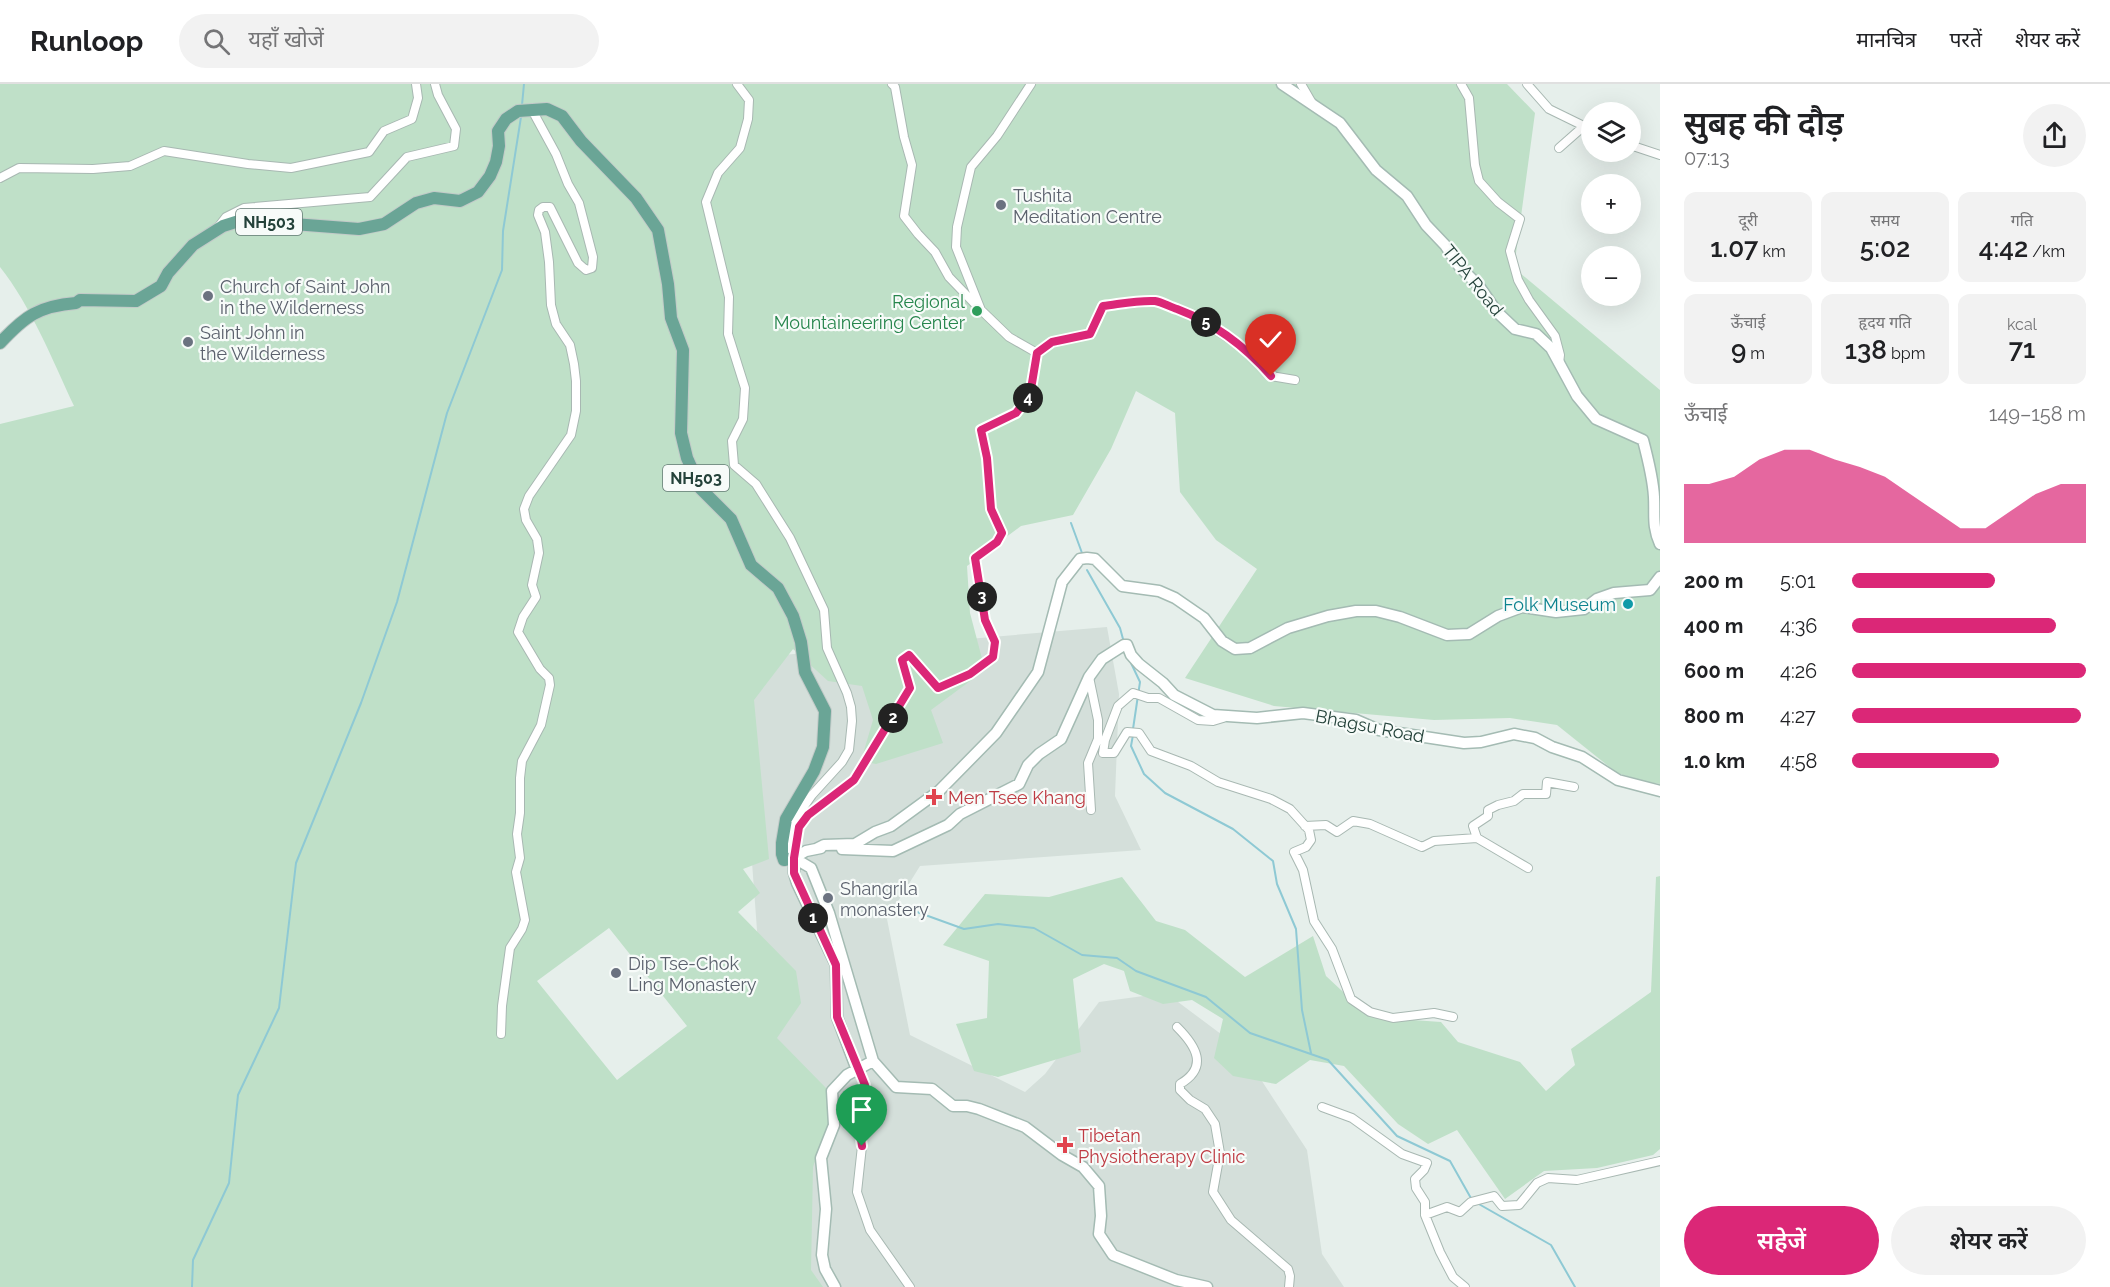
<!DOCTYPE html>
<html lang="hi">
<head>
<meta charset="utf-8">
<style>
	:root { --surface:#fff; --page:#f2f2f2; --text:#202124; --muted:#757577; --line:#e0e0e0; --accent:#db2777 }
	body { margin:0; font-family:Raleway,"Noto Sans Devanagari",sans-serif; background:var(--page); color:var(--text); height:100vh; display:flex; flex-direction:column; font-size:22px; white-space:nowrap }
	* { box-sizing:border-box; margin:0 }
	p { font-size:20px; color:var(--muted) }
	.icon { flex:none; width:33px; height:33px; fill:none; stroke:currentColor; stroke-width:2; stroke-linecap:round; stroke-linejoin:round }
	.map { position:relative; flex:1; overflow:hidden }
	.details { display:flex; flex-direction:column; background:var(--surface); width:450px }
	.details>* { flex:none }
	.fabs { position:absolute; left:1581px; top:18px; display:grid; gap:12px }
	.fabs a { display:grid; place-items:center; width:60px; height:60px; border-radius:50%; background:var(--surface); box-shadow:0 6px 24px #0002; font-size:30px }
	.pin { position:absolute; display:grid; place-items:center; width:51px; height:51px; color:#fff; margin:-62px -26px; border-radius:50% 50% 50% 0; rotate:-45deg; box-shadow:0 0 6px #0007 }
	.pin .icon { rotate:45deg }
	.km { position:absolute; width:30px; height:30px; margin:-15px; border-radius:50%; background:#222; color:#fff; font-size:16px; line-height:30px; text-align:center }
	.round { display:grid; place-items:center; flex:none; width:63px; height:63px; border-radius:32px; background:var(--page) }
	.overview { display:flex; align-items:center; justify-content:space-between; height:102px; padding:0 24px }
	h1 { font-size:33px; font-weight:600; line-height:45px }
	.stats { display:grid; grid-template-columns:repeat(3,1fr); gap:9px; height:102px; padding:6px 24px }
	.stats div { display:grid; align-content:center; border-radius:12px; background:var(--page); text-align:center }
	.stats b { font-size:26px; font-weight:600 }
	.stats small { font-size:16px; font-weight:400 }
	.stats p { font-size:16px }
	.chart { height:168px; padding:12px 24px }
	.chart p { display:flex; justify-content:space-between }
	.chart svg { width:100%; height:108px; margin-top:6px; fill:var(--accent); opacity:.7 }
	.cta { display:flex; gap:12px; margin-top:auto; padding:12px 24px }
	.cta a { flex:1; height:69px; border-radius:36px; background:var(--accent); color:#fff; font-size:24px; font-weight:600; line-height:69px; text-align:center }
	.cta a+a { background:var(--page); color:var(--text) }
	ul { padding:0 24px; list-style:none; font-size:20px }
	li { display:grid; grid-template-columns:96px 72px 1fr; align-items:center; height:45px }
	li i { height:15px; border-radius:8px; background:var(--accent) }
	header { display:flex; align-items:center; gap:36px; box-sizing:border-box; height:84px; padding:0 30px; background:var(--surface); border-bottom:2px solid var(--line) }
	header strong { font-size:28px }
	nav { display:flex; gap:33px; margin-inline-start:auto; font-size:21px }
	.search { width:420px; height:54px; background:var(--page); display:flex; align-items:center; gap:15px; box-sizing:border-box; padding:0 21px; border-radius:33px; color:var(--muted); font-size:22px }
	main { display:flex; flex:1; min-height:0 }
	.map>svg:first-child { display:block }
	.built { fill:#d4dfda }
	.green { fill:#bfe0c8; fill-rule:evenodd }
	.lines { fill:none; stroke-linecap:round; stroke-linejoin:round }
	.stream { stroke:#8ec9d4; stroke-width:2 }
	.street-casing { stroke:#a8b8b2; stroke-width:10 }
	.secondary-casing { stroke:#a4bbb3; stroke-width:13 }
	.primary-casing { stroke:#c2cac8; stroke-width:14 }
	.street { stroke:#fff; stroke-width:8 }
	.secondary { stroke:#fff; stroke-width:10 }
	.primary { stroke:#6aa596; stroke-width:12 }
	.route-casing { stroke:#fff; stroke-width:12 }
	.route { stroke:#db2777; stroke-width:8 }
	.worship-dot { fill:#6b7280; stroke:#f7fbf9; stroke-width:2 }
	.leisure-dot { fill:#2e9e5b; stroke:#f7fbf9; stroke-width:2 }
	.culture-dot { fill:#0f9aa8; stroke:#f7fbf9; stroke-width:2 }
	.health-dot { fill:#e0444e; stroke:#f7fbf9; stroke-width:2 }
	.labels { text-anchor:middle; dominant-baseline:central; stroke-width:4.5; stroke-linejoin:round; paint-order:stroke }
	.shield { fill:#f7fbf9; stroke:#637a73; stroke-width:1.5 }
	.shield-label { font-size:16px; font-weight:bold; fill:#24423a }
	.worship-label { font-size:18px; fill:#5b616d; stroke:#f7fbf9; text-anchor:start }
	.street-label { font-size:18px; fill:#24423a; stroke:#f7fbf9 }
	.leisure-label { font-size:18px; fill:#27864d; stroke:#f7fbf9; text-anchor:end }
	.culture-label { font-size:18px; fill:#0d838f; stroke:#f7fbf9; text-anchor:end }
	.health-label { font-size:18px; fill:#be3a42; stroke:#f7fbf9; text-anchor:start }
</style>
</head>
<body>
<header>
<strong>Runloop</strong>
<div class="search"><svg class="icon" aria-label="search" viewBox="0 0 24 24"><circle cx="10" cy="10" r="6"/><path d="M15 15l6 6"/></svg>यहाँ खोजें</div>
<nav><a>मानचित्र</a><a>परतें</a><a>शेयर करें</a></nav>
</header>
<main>
<div class="map">
<svg width="1660" height="1203" viewBox="0 0 1660 1203">
	<rect width="100%" height="100%" fill="#e6efeb"/>
	<!-- built -->
	<path class="built" d="M1107 543 1119 610 1115 712 1141 766 920 782 887 835 910 951 1025 1008 1045 990 1099 918 1166 909 1241 965 1307 1066 1322 1170 1344 1203H808L777 1117 737 575Z"/>
	<!-- green -->
	<path class="green" d="M0 0H1507L1535 29 1514 184 1660 306V700L1648 698 1617 689 1557 641 1510 634 1434 636 1274 622 1185 594 1257 485 1216 456 1180 408 1175 329 1136 307 1111 365 1073 431 1021 442 967 482 970 529 985 586 931 626 943 659 876 680 861 677 873 636 862 602 828 597 793 565 754 616 769 775 743 785 760 809 738 828 796 887 801 919 777 954 827 1005 829 1038 813 1083 811 1186 823 1203H0V340L74 322C53 277 31 222 0 183ZM609 844 687 942 617 996 537 897Z
		M1660 792V1065L1653 1071 1597 1084 1544 1087 1505 1115 1457 1046 1428 1060 1398 1040 1344 982 1310 976 1276 1000 1233 992 1214 974 1223 935 1192 916 1163 920 1130 907 1124 887 1104 880 1073 895 1081 968 998 993 974 987 956 940 987 934 989 877 943 861 985 810 1049 813 1122 793 1156 837 1185 846 1245 893 1313 852 1326 892 1370 933 1441 938 1458 958 1520 978 1546 1007 1575 981 1571 965 1651 908 1656 793Z"/>
	<g class="lines">
		<!-- stream -->
		<path class="stream" d="M522 21 524 0
			M1071 439 1082 469
			M1087 486 1120 544 1123 555
			M1131 579 1140 598 1133 645
			M1133 651 1131 662 1144 690 1165 709 1233 745 1273 777 1277 800 1296 845 1302 926 1311 969
			M917 828 964 845 998 840 1034 844 1082 871 1117 874 1136 887 1206 913 1250 949 1328 976 1397 1052 1450 1077 1472 1116
			M1477 1119 1551 1161 1575 1203
			M192 1203 193 1176 229 1099 238 1011 279 924 296 779 361 619 397 518 447 329 502 186 503 147 521 33"/>
		<defs>
			<path id="street" d="M737 0 749 16 748 35 740 64 718 89 706 118 729 213 728 250 745 304 743 335 732 357 734 381 756 400 790 454 824 526 827 564 847 609 851 623 852 637 849 666 842 678 812 711 793 738 788 751 789 773 794 774
				M892 0 895 3 904 53 912 81 904 132 918 150 935 168 949 193 976 221
				M1031 0 997 52 971 83 957 143 956 163 981 226 1009 253 1037 269
				M1301 0 1312 19
				M1461 0 1469 14 1475 81 1479 97 1498 118 1520 135 1510 167 1518 196 1529 216 1555 252 1560 271 1559 279
				M1527 0 1549 25 1592 46
				M1630 61 1660 71
				M1559 64 1584 42
				M0 94 19 84 93 85 130 82 164 67 248 80 291 84 369 68 384 47 412 35 418 14 416 0
				M219 142 226 133 244 124 370 113 407 73 454 62 456 45 438 11 435 0
				M1037 269 1052 258 1090 250 1103 222 1156 217 1197 233 1239 261 1259 278 1271 292 1295 296
				M1089 593 1098 636V655L1088 679 1091 726
				M1223 634 1213 637 1198 636 1159 614H1148L1133 609 1118 622 1105 656 1103 669H1114L1127 648 1139 649 1151 667 1191 682 1218 698 1271 715 1290 725 1309 746 1311 756 1306 763 1294 768 1303 786 1314 837 1332 865 1351 915 1370 928 1393 934 1434 929 1453 933
				M1305 742 1326 741 1337 748 1353 737 1370 740 1422 763 1434 757 1477 754 1473 742 1488 732V726L1498 721 1514 717 1523 710H1546L1547 698 1574 703
				M1477 754 1528 784
				M794 774 799 743 808 731 854 696 910 604 902 576 909 571 937 604 970 590 993 573 995 558 985 536 975 474 997 458 1002 449 991 425 987 374 981 346 1016 329 1030 311 1037 269
				M1177 943C1196 962 1209 983 1180 1000V1006L1190 1016 1205 1025 1215 1040 1220 1069 1213 1108 1231 1136 1288 1185 1290 1192 1289 1203
				M501 950 502 922 510 864 522 845 525 836 516 788 520 774 517 750 520 729V694L522 677 541 641 550 601 549 594 540 585 518 548 523 533 536 513 532 501 539 469 537 455 526 436 524 425 529 412 571 351 576 327V297L574 280 570 261 556 240 551 221 549 178 545 148 538 131 539 126 543 123H550L578 179 586 186 592 184 593 173 579 119 568 100 556 70 532 26
				M857 986 865 1001 856 1022 862 1062 857 1108 870 1146 910 1203
				M1322 1023 1352 1034 1402 1070 1427 1079 1424 1086 1415 1095 1416 1104 1425 1118V1131L1440 1168 1453 1193 1465 1203
				M1425 1131 1447 1123 1460 1128 1471 1118 1494 1112 1502 1122 1519 1121 1537 1099 1548 1094 1577 1096 1660 1077"/>
			<path id="secondary" d="M1282 0 1340 39 1376 86 1407 112 1426 141 1445 161 1459 182 1479 202 1497 228 1515 245 1536 250 1551 264 1577 312 1596 335 1643 356C1648 375 1653 394 1654 413 1655 432 1652 442 1660 460
				M816 765 824 761 855 760 875 748 891 742 939 707 996 649 1038 588 1062 498 1080 475 1087 474 1095 475 1122 502 1159 507 1175 514 1204 534 1222 557 1235 565 1250 564 1288 544 1328 532 1356 527H1376L1400 533 1447 551 1469 550 1498 532 1522 523 1556 528 1584 525 1597 515 1614 509 1650 506 1660 493
				M842 765 893 767 948 741 960 730 1019 700 1028 681 1039 670 1061 655 1089 593 1102 575 1124 561H1127L1131 571 1139 580 1163 599 1174 611 1213 631 1257 634 1303 629 1356 636 1379 646 1464 659 1481 658 1514 650 1535 654 1552 663 1582 673 1618 696 1660 707
				M794 774 806 767 821 764
				M794 774 811 784 829 829 873 977 896 1003 932 1005 953 1022H967L979 1025 1025 1043 1062 1071 1083 1083 1099 1102 1101 1132 1099 1150 1113 1171 1176 1196 1207 1203
				M794 774V789L797 799 836 881 837 933 857 986
				M835 1203 825 1185 822 1171 826 1125 821 1074 834 1041 832 1007 847 991 873 977"/>
			<path id="primary" d="M0 259C25 232 39 222 76 219L80 216 136 217 161 202 168 189 193 161 223 142 242 136 359 145 384 140 416 119 434 114 460 117 478 108 490 92 496 78 499 62 498 47 506 35 518 27 547 25 562 32 581 57 636 114 658 146 668 200 671 234 683 266 681 349 687 374 701 405 731 435 751 481 778 504 793 532 801 558 805 588 825 627 823 663 814 687 786 735 782 759V770L784 776 794 774"/>
		</defs>
		<!-- street casing -->
		<use href="#street" class="street-casing"/>
		<!-- secondary casing -->
		<use href="#secondary" class="secondary-casing"/>
		<!-- primary casing -->
		<use href="#primary" class="primary-casing"/>
		<!-- street -->
		<use href="#street" class="street"/>
		<!-- secondary -->
		<use href="#secondary" class="secondary"/>
		<!-- primary -->
		<use href="#primary" class="primary"/>
	</g>
	<g class="lines">
		<defs>
			<path id="route" d="M862 1062 856 1022 865 1001 837 933 836 881 794 789V774L799 743 808 731 854 696 910 604 902 576 909 571 938 604 970 590 993 573 995 558 985 536 975 474 997 458 1002 449 991 425 987 374 981 346 1016 329 1030 311 1037 269 1052 258 1090 250 1103 222C1120 220 1138 216 1155 217 1162 218 1170 223 1177 225 1214 239 1245 262 1271 292"/>
		</defs>
		<!-- route casing -->
		<use href="#route" class="route-casing"/>
		<!-- route -->
		<use href="#route" class="route"/>
	</g>
	<!-- markers -->
	<g class="worship-dot">
		<circle cx="1001" cy="121" r="6"/>
		<circle cx="208" cy="212" r="6"/>
		<circle cx="188" cy="258" r="6"/>
		<circle cx="828" cy="814" r="6"/>
		<circle cx="616" cy="889" r="6"/>
	</g>
	<circle class="leisure-dot" cx="977" cy="227" r="6"/>
	<circle class="culture-dot" cx="1628" cy="520" r="6"/>
	<g class="health-dot">
		<path d="M931 704h6v6h6v6h-6v6h-6v-6h-6v-6h6z"/>
		<path d="M1062 1052h6v6h6v6h-6v6h-6v-6h-6v-6h6z"/>
	</g>
	<g class="labels">
		<!-- shield labels -->
		<g class="shield">
			<rect x="236" y="125" width="66" height="26" rx="4.5"/>
			<rect x="663" y="381" width="66" height="26" rx="4.5"/>
		</g>
		<g class="shield-label">
			<text x="269" y="138">NH503</text>
			<text x="696" y="394">NH503</text>
		</g>
		<!-- worship labels -->
		<g class="worship-label">
			<text x="1013" y="111">Tushita<tspan x="1013" dy="21">Meditation Centre</tspan></text>
			<text x="220" y="202">Church of Saint John<tspan x="220" dy="21">in the Wilderness</tspan></text>
			<text x="200" y="248">Saint John in<tspan x="200" dy="21">the Wilderness</tspan></text>
			<text x="840" y="804">Shangrila<tspan x="840" dy="21">monastery</tspan></text>
			<text x="628" y="879">Dip Tse-Chok<tspan x="628" dy="21">Ling Monastery</tspan></text>
		</g>
		<!-- street labels -->
		<g class="street-label">
			<text transform="translate(1473 196) rotate(51)">TIPA Road</text>
			<text transform="translate(1370 642) rotate(11)">Bhagsu Road</text>
		</g>
		<!-- leisure labels -->
		<g class="leisure-label">
			<text x="965" y="217">Regional<tspan x="965" dy="21">Mountaineering Center</tspan></text>
		</g>
		<!-- culture labels -->
		<g class="culture-label">
			<text x="1616" y="520">Folk Museum</text>
		</g>
		<!-- health labels -->
		<g class="health-label">
			<text x="948" y="713">Men Tsee Khang</text>
			<text x="1078" y="1051">Tibetan<tspan x="1078" dy="21">Physiotherapy Clinic</tspan></text>
		</g>
	</g>
</svg>
<div class="fabs">
<a><svg class="icon" aria-label="layers" viewBox="0 0 24 24"><path d="M12 4l9 5-9 5-9-5zM3 14l9 5 9-5"/></svg></a>
<a>+</a>
<a>−</a>
</div>
<div class="pin" style="left:862px;top:1062px;background:#1e9e55"><svg class="icon" aria-label="arrive" viewBox="0 0 24 24"><path d="M6 21V4h12l-3 4 3 4H6"/></svg></div>
<div class="pin" style="left:1271px;top:292px;background:#d93025"><svg class="icon" aria-label="check" viewBox="0 0 24 24"><path d="M5 12l5 5 9-10"/></svg></div>
<b class="km" style="left:813px;top:834px">1</b>
<b class="km" style="left:893px;top:634px">2</b>
<b class="km" style="left:982px;top:513px">3</b>
<b class="km" style="left:1028px;top:314px">4</b>
<b class="km" style="left:1206px;top:238px">5</b>
</div>
<section class="details">
<div class="overview"><div><h1>सुबह की दौड़</h1><p>07:13</p></div><a class="round"><svg class="icon" aria-label="share" viewBox="0 0 24 24"><path d="M12 15V3M7 8l5-5 5 5M5 13v7h14v-7"/></svg></a></div>
<div class="stats">
<div><p>दूरी</p><b>1.07<small> km</small></b></div>
<div><p>समय</p><b>5:02</b></div>
<div><p>गति</p><b>4:42<small> /km</small></b></div>
</div>
<div class="stats">
<div><p>ऊँचाई</p><b>9<small> m</small></b></div>
<div><p>हृदय गति</p><b>138<small> bpm</small></b></div>
<div><p>kcal</p><b>71</b></div>
</div>
<div class="chart"><p><span>ऊँचाई</span>149–158 m</p>
<svg viewBox="0 0 160 44" preserveAspectRatio="none"><path d="M0 44V20L10 20L20 17L30 10L40 6L50 6L60 10L70 13L80 17L90 24L100 31L110 38L120 38L130 31L140 24L150 20L160 20V44z"/></svg>
</div>
<ul>
<li><b>200 m</b>5:01<i style="width:61%"></i></li>
<li><b>400 m</b>4:36<i style="width:87%"></i></li>
<li><b>600 m</b>4:26<i style="width:100%"></i></li>
<li><b>800 m</b>4:27<i style="width:98%"></i></li>
<li><b>1.0 km</b>4:58<i style="width:63%"></i></li>
</ul>
<div class="cta"><a>सहेजें</a><a>शेयर करें</a></div>
</section>
</main>
</body>
</html>
